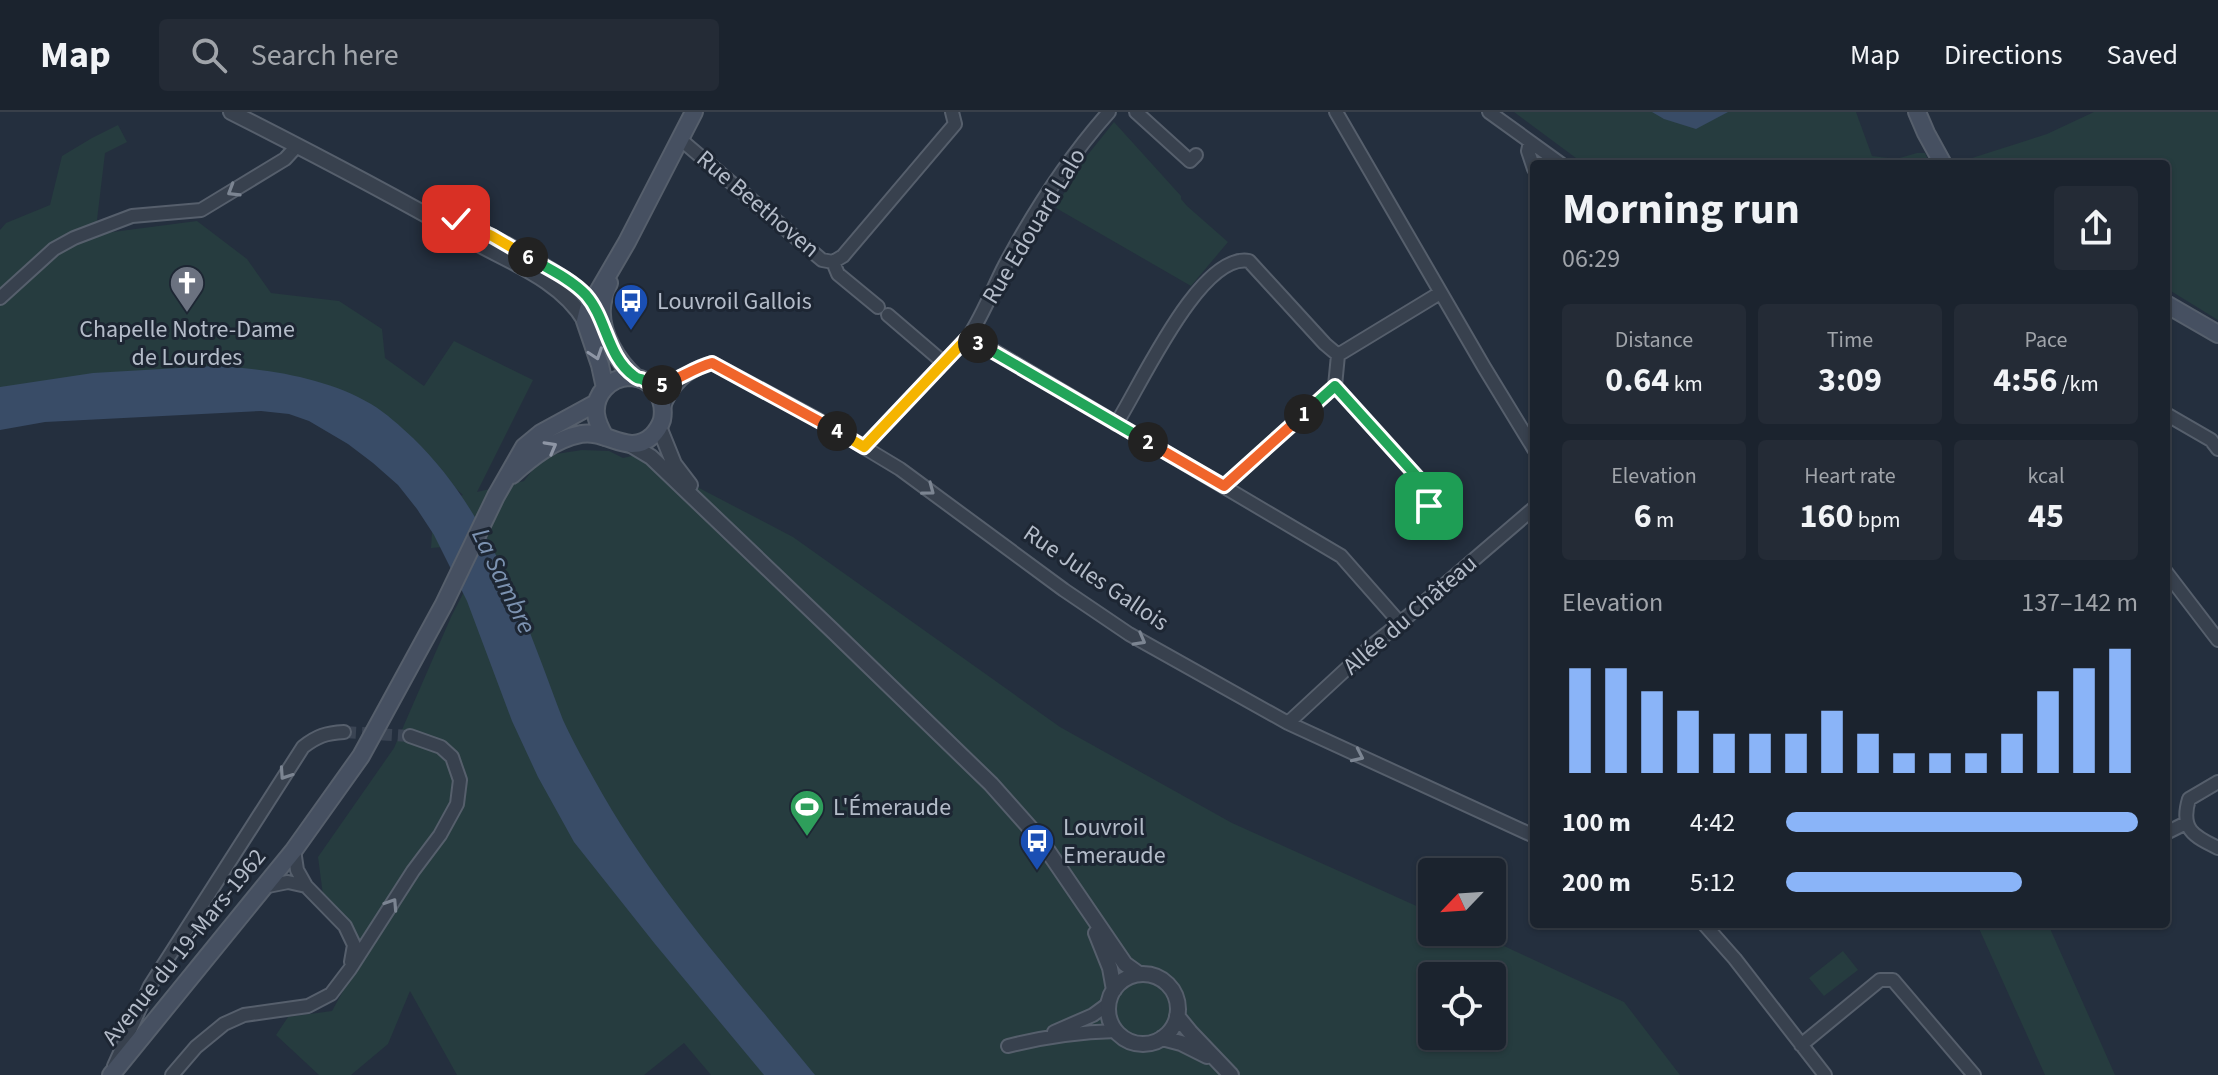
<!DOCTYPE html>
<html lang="en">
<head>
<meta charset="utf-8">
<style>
	:root { --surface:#1b232e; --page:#242b36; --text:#f1f3f6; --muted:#a0a4aa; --line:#39404a; --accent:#8ab4f8 }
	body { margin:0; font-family:"Source Sans 3",sans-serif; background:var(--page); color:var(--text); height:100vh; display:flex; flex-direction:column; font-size:30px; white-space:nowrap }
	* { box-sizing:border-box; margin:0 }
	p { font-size:26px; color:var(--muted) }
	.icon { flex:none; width:44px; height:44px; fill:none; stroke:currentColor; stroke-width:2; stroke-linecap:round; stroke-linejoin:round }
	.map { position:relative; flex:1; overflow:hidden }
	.drawer { position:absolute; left:1530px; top:48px; width:640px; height:768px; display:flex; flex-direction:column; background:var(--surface); border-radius:8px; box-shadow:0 2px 6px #0004,0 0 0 2px var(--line) }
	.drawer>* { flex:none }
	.needle { width:52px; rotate:245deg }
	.tools { position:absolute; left:1418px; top:746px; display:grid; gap:16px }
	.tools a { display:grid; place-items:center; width:88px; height:88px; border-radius:8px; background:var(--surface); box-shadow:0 2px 6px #0004,0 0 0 2px var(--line); font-size:40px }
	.pin { position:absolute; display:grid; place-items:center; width:68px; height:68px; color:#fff; margin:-34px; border-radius:16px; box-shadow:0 4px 12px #0006 }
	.km { position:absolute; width:40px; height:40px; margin:-20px; border-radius:50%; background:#222; color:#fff; font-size:22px; line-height:40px; text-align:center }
	.round { display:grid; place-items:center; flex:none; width:84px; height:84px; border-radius:8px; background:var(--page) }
	.head { display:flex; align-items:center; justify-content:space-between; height:136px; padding:0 32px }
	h1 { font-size:44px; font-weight:700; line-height:60px }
	.stats { display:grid; grid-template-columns:repeat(3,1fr); gap:12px; height:136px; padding:8px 32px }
	.stats div { display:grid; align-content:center; border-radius:8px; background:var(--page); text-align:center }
	.stats b { font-size:34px; font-weight:700 }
	.stats small { font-size:22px; font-weight:400 }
	.stats p { font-size:22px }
	.chart { height:224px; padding:16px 32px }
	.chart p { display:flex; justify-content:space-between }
	.chart svg { width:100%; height:144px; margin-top:8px; stroke:var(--accent); stroke-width:6 }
	ul { padding:0 32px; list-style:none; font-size:26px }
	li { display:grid; grid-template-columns:128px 96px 1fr; align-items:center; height:60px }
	li i { height:20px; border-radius:10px; background:var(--accent) }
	header { display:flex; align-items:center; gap:48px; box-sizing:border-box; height:112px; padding:0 40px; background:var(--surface); border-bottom:2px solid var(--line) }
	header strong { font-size:38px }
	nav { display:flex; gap:44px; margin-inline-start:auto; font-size:28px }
	.search { width:560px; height:72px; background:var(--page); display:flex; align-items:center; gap:20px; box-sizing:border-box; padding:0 28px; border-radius:8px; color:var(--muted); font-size:30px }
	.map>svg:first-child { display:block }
	.green { fill:#263c3f; fill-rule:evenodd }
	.water { fill:#394c67 }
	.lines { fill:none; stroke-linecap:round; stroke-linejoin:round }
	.minor-tunnel { stroke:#3a4453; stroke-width:12; stroke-dasharray:12 6; stroke-linecap:butt }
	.minor-casing { stroke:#565f6c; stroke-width:16 }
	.tertiary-casing { stroke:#565f6c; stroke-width:18 }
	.secondary-casing { stroke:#565f6c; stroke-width:20 }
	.minor { stroke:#38414e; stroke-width:12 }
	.tertiary { stroke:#38414e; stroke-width:14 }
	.secondary { stroke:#465061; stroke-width:16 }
	.oneway { stroke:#7c8592 }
	.oneway2 { stroke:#8e96a5 }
	.split-1-casing { stroke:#fff; stroke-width:16 }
	.split-2-casing { stroke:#fff; stroke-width:16 }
	.split-3-casing { stroke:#fff; stroke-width:16 }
	.split-4-casing { stroke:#fff; stroke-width:16 }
	.split-5-casing { stroke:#fff; stroke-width:16 }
	.split-6-casing { stroke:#fff; stroke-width:16 }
	.split-7-casing { stroke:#fff; stroke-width:16 }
	.split-1 { stroke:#22a559; stroke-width:10 }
	.split-2 { stroke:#f0652b; stroke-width:10 }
	.split-3 { stroke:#22a559; stroke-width:10 }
	.split-4 { stroke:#f5b400; stroke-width:10 }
	.split-5 { stroke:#f0652b; stroke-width:10 }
	.split-6 { stroke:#22a559; stroke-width:10 }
	.split-7 { stroke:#f5b400; stroke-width:10 }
	.labels { text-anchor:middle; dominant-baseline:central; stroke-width:6; stroke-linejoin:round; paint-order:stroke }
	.street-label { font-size:24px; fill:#b4bcc9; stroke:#1d2633 }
	.poi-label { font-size:24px; fill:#b4bcc9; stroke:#1d2633; text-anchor:start }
	.water-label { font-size:26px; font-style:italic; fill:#7c92b1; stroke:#1d2633 }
</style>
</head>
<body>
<header>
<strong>Map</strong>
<div class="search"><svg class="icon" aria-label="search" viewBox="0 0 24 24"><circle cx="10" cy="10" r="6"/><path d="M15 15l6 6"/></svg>Search here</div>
<nav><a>Map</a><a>Directions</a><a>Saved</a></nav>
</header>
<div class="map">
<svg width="2218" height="963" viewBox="0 0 2218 963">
	<rect width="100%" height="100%" fill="#242f3e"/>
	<!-- green -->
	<path class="green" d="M1514 0H1856L1872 44 1896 47 1917 41H1925L1930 52H1584Z
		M2094 0H2218V208L2166 176V52H1976L1972 46 2047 22Z
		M1114 10 1181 84V87L1187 94 1228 130 1191 174 1056 96 1078 55Z
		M118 13 127 30 105 41 97 108 105 121 197 109 247 147 271 181 339 189 382 217 385 246 424 274 454 229 533 268 477 380 524 369 538 351 556 342 582 338 609 339 623 346 636 343 793 425 1060 615 1232 711 1432 801V820H1474L1624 890 1680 963H711L684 931 644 963H457L410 879 388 932 351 963H319L276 923 288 905 332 899 365 839 323 783 318 745 394 636 451 505 489 431 431 436 434 390 463 383 374 301 0 282V118L6 111 50 93 62 44 92 26ZM1432 864H1492V924H1432Z
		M1977 812H2048L2115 963H2045Z
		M1843 839 1858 858 1824 884 1809 866Z"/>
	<!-- water -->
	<path class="water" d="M1652 0H1728L1696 17 1664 7Z
		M213 254C263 256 326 265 371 292 386 301 400 314 413 326 473 384 508 462 537 539 546 562 554 585 563 608 575 634 589 658 603 683 662 785 741 872 815 963H764L655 832 574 730 538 665 512 609 467 489 434 423 417 397 398 373 373 351 348 332 309 309 289 302 261 299 45 310 0 318V275L93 261Z"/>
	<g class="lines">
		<!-- minor-tunnel -->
		<path class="minor-tunnel" d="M344 620 410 624"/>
		<defs>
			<path id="minor" d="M1136 0 1190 49 1196 43
				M1336 0 1484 255 1534 337
				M1489 0 1561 52
				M680 27 822 148 833 150 843 144 955 12 952 0
				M1530 30 1528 39 1534 57
				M833 150 838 162 878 195
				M0 186 54 137 74 126 132 104 201 98 285 47 297 34
				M888 203 944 251
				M969 224 1341 444 1400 511
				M1338 243 1335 274 1421 369 1429 394
				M1338 243 1440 181
				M663 298C670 275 687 257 712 251L817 307 900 357 1064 478 1129 522 1288 611 1534 724
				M2166 302 2211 328 2218 337
				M1116 312C1140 275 1200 140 1249 149L1325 232 1338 243
				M864 335 969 224C984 201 993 176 1005 153 1034 99 1068 46 1109 0
				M1224 374 1335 274
				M2166 460 2218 528
				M1288 611 1370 535 1400 511 1534 396
				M2218 670 2189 687C2180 717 2193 724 2218 736
				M2166 721 2186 711
				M294 738 297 758 306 774 345 814 354 833 351 850
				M263 775 288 770 306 774
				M1704 812 1735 847 1825 963
				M1054 920 1093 903 1108 892
				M1801 933 1880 868H1893L1974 963
				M1008 934C1043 925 1079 920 1116 919
				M114 954 150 874 303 635C317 624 326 621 344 620
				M172 963 196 935 224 912 244 903 308 894 331 882 350 857 413 759 440 723 457 692 460 668 452 645 441 635 410 624"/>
			<path id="tertiary" d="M231 0C312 41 392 83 471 128 510 150 561 168 585 209
				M436 100C474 115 509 133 544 154 564 167 584 178 597 199
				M659 315 674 352 690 373
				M631 333 651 345 833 519 991 672 1039 726 1125 852 1139 862
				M1096 821 1110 856 1114 878
				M1108 897a35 35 0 1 1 70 0a35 35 0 1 1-70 0Z
				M1177 904 1190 920 1231 963
				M1162 926 1181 931 1207 944"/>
			<path id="secondary" d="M1917 0 1926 21 1943 52
				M609 171C606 179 602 188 602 196 600 222 618 250 636 266
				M2166 192 2218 222
				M605 276 600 253 585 209 588 197 627 130 694 0
				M512 363C532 345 555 327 581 322 606 317 629 345 652 324 656 320 660 314 662 308 664 298 662 287 656 279 650 270 640 265 629 265 610 266 594 282 596 302 597 310 601 318 605 325
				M111 963 294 738 361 644 444 492 496 384 524 335 541 321 596 291"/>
		</defs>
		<!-- minor casing -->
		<use href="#minor" class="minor-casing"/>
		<!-- tertiary casing -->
		<use href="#tertiary" class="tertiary-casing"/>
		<!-- secondary casing -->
		<use href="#secondary" class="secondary-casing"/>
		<!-- minor -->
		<use href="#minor" class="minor"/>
		<!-- tertiary -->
		<use href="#tertiary" class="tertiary"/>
		<!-- secondary -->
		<use href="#secondary" class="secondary"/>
	</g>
	<!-- one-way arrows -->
	<defs><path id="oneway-chevron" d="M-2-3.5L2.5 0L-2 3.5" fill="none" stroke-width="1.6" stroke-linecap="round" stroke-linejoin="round" transform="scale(2)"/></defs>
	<g class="oneway">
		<use href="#oneway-chevron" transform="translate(233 79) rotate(149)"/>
		<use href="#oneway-chevron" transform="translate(929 378) rotate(37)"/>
		<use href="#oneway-chevron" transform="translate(1140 528) rotate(29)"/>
		<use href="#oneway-chevron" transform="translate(1358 644) rotate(25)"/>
		<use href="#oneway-chevron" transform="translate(285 662) rotate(124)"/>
		<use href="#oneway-chevron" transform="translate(392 792) rotate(-57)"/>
	</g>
	<g class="oneway2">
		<use href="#oneway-chevron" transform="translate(596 242) rotate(71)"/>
		<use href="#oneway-chevron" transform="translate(551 335) rotate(-29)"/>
	</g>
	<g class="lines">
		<defs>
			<path id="split-1" d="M1304 302 1335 274 1421 369 1429 394"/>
			<path id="split-2" d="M1148 330 1224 374 1304 302"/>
			<path id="split-3" d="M978 231 1148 330"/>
			<path id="split-4" d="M837 319 864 335 969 224 978 231"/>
			<path id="split-5" d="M662 273C679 267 694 256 712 251L837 319"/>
			<path id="split-6" d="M528 145C547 156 571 167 586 183 607 207 607 245 634 264 642 270 637 264 645 269 653 274 654 275 662 273"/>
			<path id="split-7" d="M456 107 492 124 528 145"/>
		</defs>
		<!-- split-1 casing -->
		<use href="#split-1" class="split-1-casing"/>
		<!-- split-2 casing -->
		<use href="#split-2" class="split-2-casing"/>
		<!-- split-3 casing -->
		<use href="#split-3" class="split-3-casing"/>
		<!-- split-4 casing -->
		<use href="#split-4" class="split-4-casing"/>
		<!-- split-5 casing -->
		<use href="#split-5" class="split-5-casing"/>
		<!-- split-6 casing -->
		<use href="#split-6" class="split-6-casing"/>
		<!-- split-7 casing -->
		<use href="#split-7" class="split-7-casing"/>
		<!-- split-1 -->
		<use href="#split-1" class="split-1"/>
		<!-- split-2 -->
		<use href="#split-2" class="split-2"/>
		<!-- split-3 -->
		<use href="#split-3" class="split-3"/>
		<!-- split-4 -->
		<use href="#split-4" class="split-4"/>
		<!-- split-5 -->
		<use href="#split-5" class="split-5"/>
		<!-- split-6 -->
		<use href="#split-6" class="split-6"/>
		<!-- split-7 -->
		<use href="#split-7" class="split-7"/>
	</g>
	<!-- icons -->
	<defs>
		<symbol id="church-pin" viewBox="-11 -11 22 30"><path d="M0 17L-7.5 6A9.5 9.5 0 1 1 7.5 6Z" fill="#6b7280" stroke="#1d2633"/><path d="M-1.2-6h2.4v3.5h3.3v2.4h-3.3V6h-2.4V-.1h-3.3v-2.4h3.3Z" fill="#fff"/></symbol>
		<symbol id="bus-pin" viewBox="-11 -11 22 30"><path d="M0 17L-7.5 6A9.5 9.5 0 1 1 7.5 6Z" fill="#1a4fb4" stroke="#1d2633"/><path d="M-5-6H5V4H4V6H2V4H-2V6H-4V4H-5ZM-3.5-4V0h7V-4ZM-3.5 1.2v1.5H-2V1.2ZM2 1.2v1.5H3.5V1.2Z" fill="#fff"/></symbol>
		<symbol id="stadium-pin" viewBox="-11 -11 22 30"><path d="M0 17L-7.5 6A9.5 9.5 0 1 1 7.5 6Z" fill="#2e9e5b" stroke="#1d2633"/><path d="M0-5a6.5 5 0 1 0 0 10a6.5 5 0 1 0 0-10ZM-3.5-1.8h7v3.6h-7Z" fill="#fff"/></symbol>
	</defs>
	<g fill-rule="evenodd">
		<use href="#church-pin" x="167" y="151" width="40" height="54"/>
		<use href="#bus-pin" x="611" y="169" width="40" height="54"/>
		<use href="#stadium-pin" x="787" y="675" width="40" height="54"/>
		<use href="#bus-pin" x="1017" y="709" width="40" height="54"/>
	</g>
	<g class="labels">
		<!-- street labels -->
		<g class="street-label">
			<text transform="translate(758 92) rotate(40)">Rue Beethoven</text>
			<text transform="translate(1034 114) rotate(-59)">Rue Edouard Lalo</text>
			<text transform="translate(1096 466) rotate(34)">Rue Jules Gallois</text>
			<text transform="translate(1410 503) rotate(-41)">Allée du Château</text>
			<text transform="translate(184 835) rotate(-51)">Avenue du 19-Mars-1962</text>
		</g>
		<!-- poi labels -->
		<g class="poi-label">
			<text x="657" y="189">Louvroil Gallois</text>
			<text x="187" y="217" text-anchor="middle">Chapelle Notre-Dame<tspan x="187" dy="28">de Lourdes</tspan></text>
			<text x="833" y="695">L'Émeraude</text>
			<text x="1063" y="715">Louvroil<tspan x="1063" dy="28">Emeraude</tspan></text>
		</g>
		<!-- water labels -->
		<g class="water-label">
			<text transform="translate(504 469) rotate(64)">La Sambre</text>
		</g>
	</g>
</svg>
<div class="tools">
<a><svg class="needle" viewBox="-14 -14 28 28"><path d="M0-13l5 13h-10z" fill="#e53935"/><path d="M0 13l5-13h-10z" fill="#a0a4aa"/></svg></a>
<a><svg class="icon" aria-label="locate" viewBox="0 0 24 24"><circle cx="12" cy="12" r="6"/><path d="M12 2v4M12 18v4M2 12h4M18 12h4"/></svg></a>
</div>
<div class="pin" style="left:1429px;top:394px;background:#1e9e55"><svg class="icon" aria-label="arrive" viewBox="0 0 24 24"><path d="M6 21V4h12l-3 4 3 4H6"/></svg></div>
<div class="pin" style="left:456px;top:107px;background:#d93025"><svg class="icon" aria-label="check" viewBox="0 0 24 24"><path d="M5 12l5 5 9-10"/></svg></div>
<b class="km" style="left:1304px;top:302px">1</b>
<b class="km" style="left:1148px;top:330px">2</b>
<b class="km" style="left:978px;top:231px">3</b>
<b class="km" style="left:837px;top:319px">4</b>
<b class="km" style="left:662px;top:273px">5</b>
<b class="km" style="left:528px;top:145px">6</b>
<section class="drawer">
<div class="head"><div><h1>Morning run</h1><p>06:29</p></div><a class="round"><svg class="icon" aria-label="share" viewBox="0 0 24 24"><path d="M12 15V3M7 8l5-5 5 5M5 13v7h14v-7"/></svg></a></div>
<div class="stats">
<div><p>Distance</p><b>0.64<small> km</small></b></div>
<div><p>Time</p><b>3:09</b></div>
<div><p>Pace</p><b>4:56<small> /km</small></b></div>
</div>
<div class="stats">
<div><p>Elevation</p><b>6<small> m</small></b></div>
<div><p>Heart rate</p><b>160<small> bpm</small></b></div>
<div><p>kcal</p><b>45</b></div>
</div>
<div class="chart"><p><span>Elevation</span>137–142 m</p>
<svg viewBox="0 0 160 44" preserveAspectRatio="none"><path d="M5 44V12M15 44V12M25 44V19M35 44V25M45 44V32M55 44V32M65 44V32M75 44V25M85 44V32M95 44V38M105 44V38M115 44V38M125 44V32M135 44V19M145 44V12M155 44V6"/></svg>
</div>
<ul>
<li><b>100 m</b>4:42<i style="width:100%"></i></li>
<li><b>200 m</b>5:12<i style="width:67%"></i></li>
</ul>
</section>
</div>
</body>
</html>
